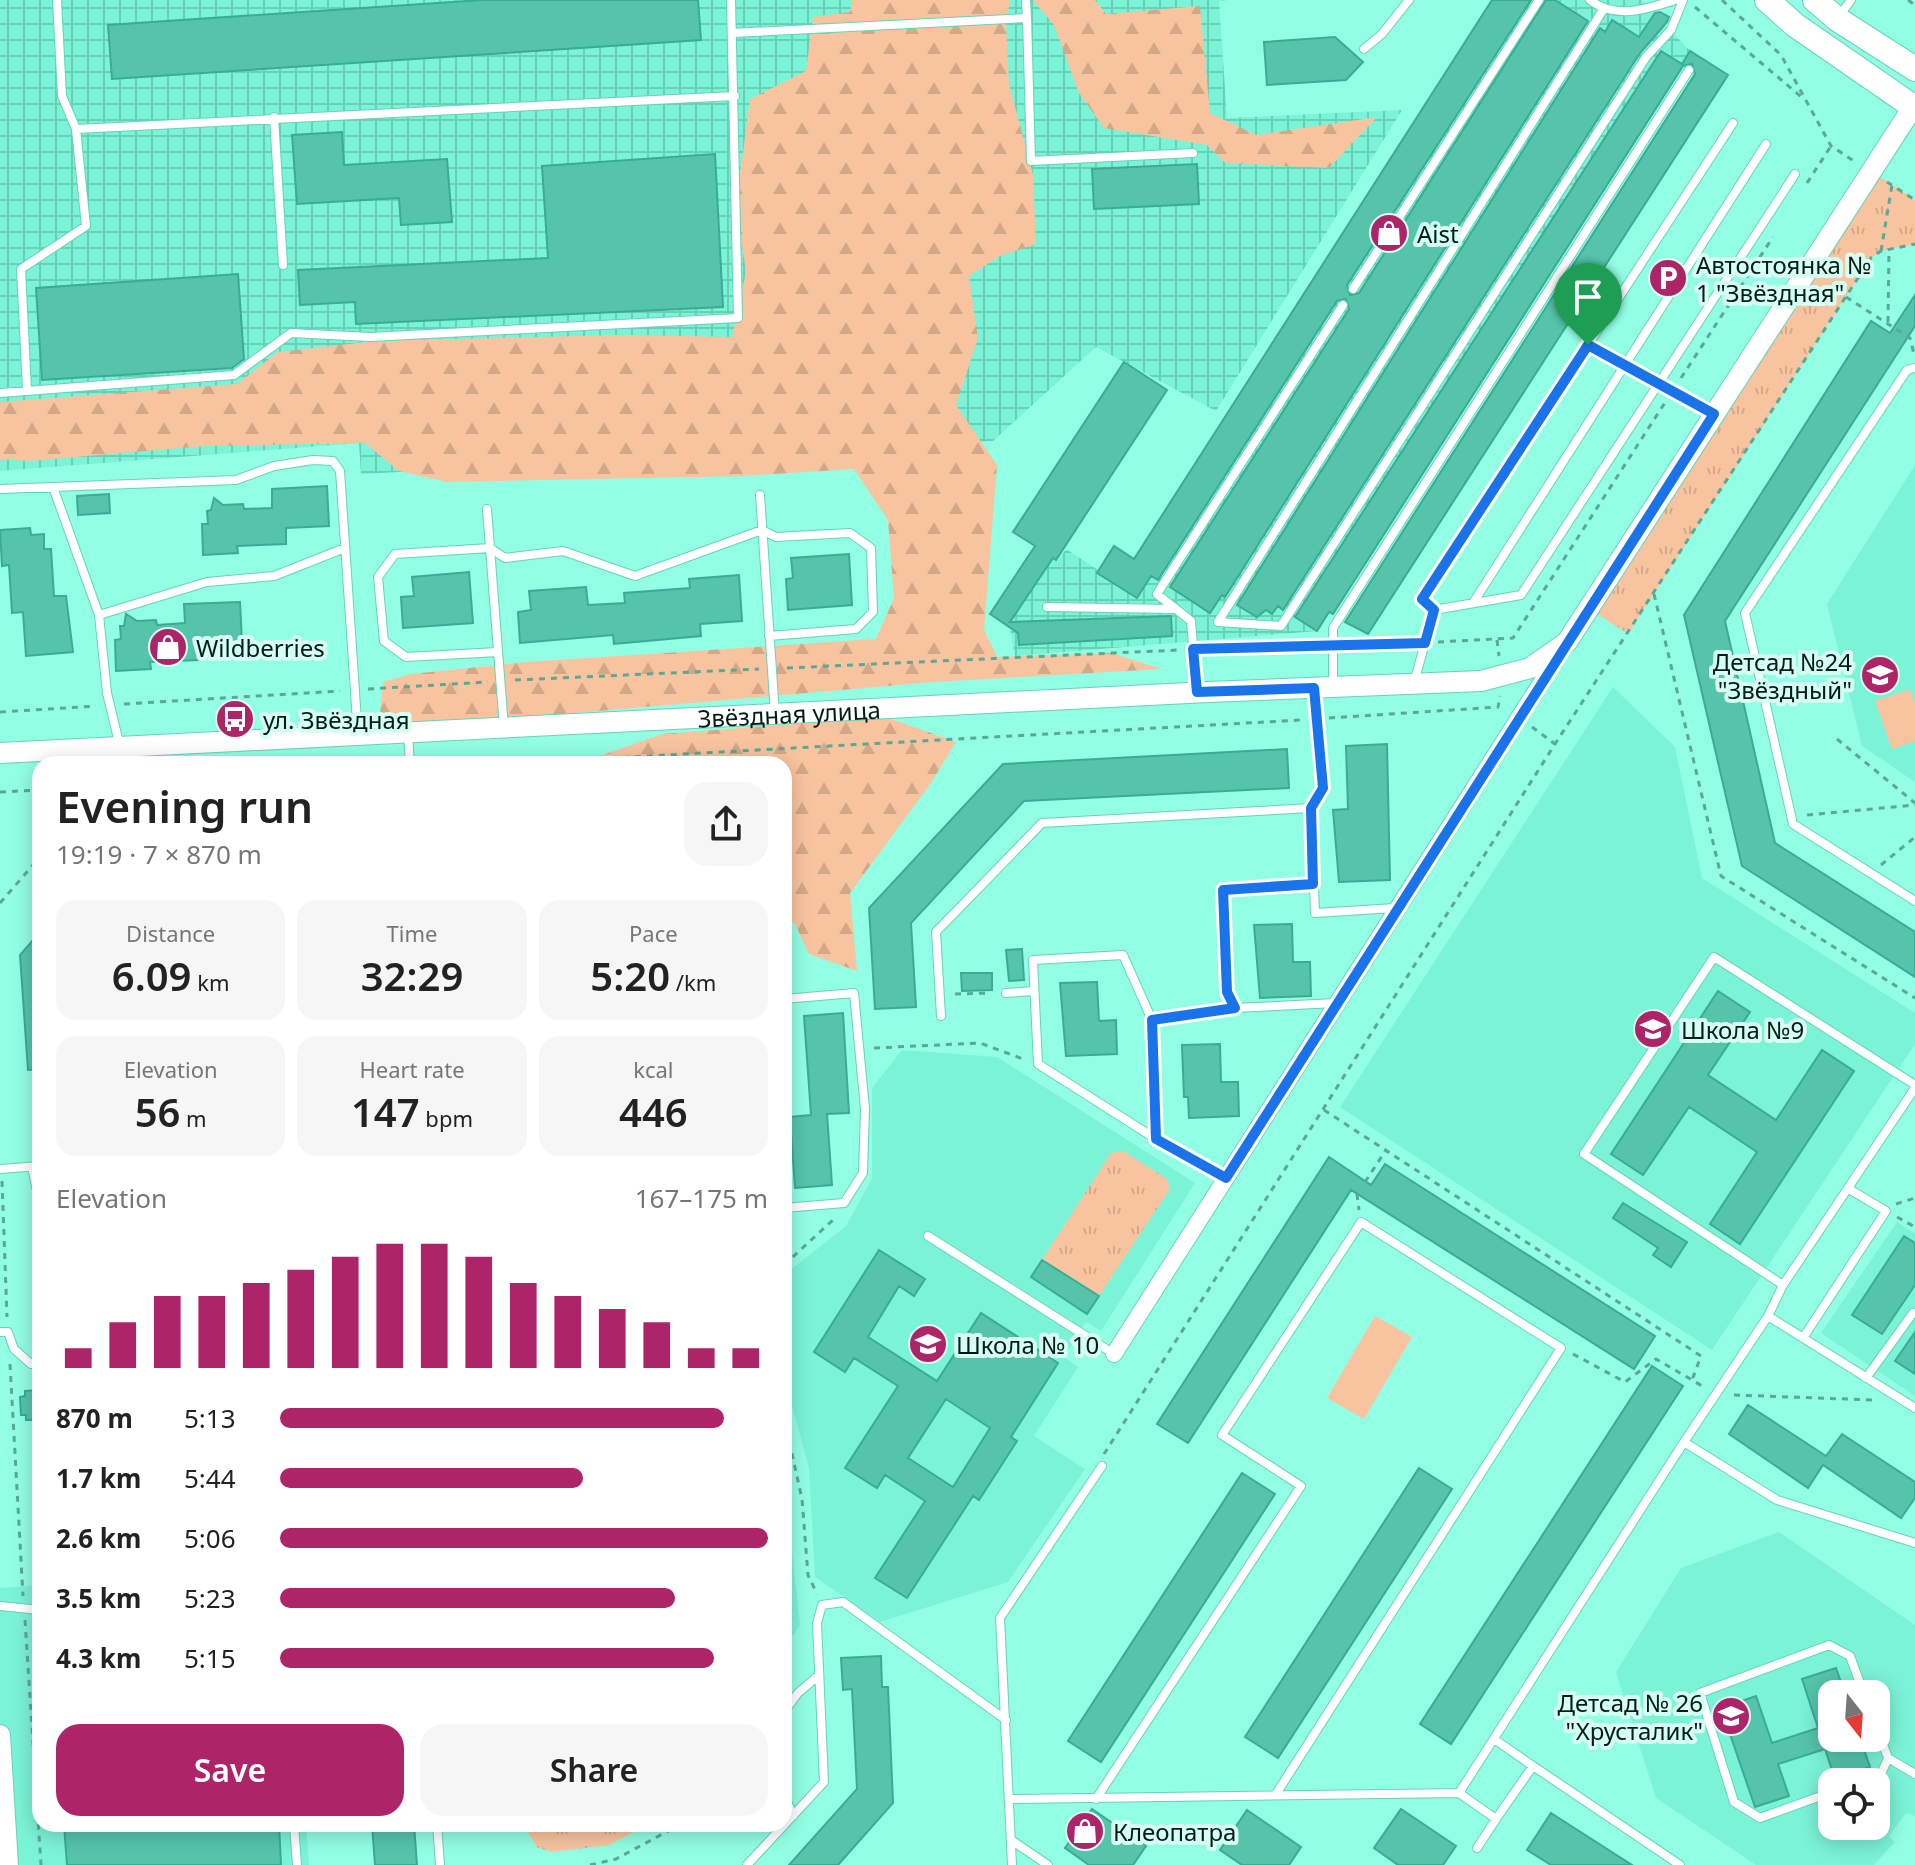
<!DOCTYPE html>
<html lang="en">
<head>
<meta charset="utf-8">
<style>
	:root { --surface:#fff; --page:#f6f6f6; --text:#222; --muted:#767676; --accent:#ad2468 }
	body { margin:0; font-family:"Noto Sans",sans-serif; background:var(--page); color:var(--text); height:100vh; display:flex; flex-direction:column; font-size:30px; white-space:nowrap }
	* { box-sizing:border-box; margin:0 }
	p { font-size:26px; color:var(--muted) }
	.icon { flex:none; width:44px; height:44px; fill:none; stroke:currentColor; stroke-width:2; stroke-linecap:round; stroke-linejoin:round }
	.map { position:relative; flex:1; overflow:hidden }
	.details { position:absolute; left:32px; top:756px; width:760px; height:1076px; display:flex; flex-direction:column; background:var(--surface); border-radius:24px; box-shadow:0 4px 20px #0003 }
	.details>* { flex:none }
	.needle { width:52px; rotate:163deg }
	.fabs { position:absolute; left:1818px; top:1680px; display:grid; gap:16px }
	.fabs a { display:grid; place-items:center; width:72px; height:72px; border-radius:16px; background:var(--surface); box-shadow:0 4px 20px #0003; font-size:40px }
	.pin { position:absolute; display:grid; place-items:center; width:68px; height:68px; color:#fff; margin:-82px -34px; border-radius:50% 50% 50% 0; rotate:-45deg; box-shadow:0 0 8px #0007 }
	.pin .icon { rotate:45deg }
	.round { display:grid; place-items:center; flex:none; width:84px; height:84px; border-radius:24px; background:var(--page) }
	.summary { display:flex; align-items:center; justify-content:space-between; height:136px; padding:0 24px }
	h1 { font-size:44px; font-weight:600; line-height:60px }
	.metrics { display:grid; grid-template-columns:repeat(3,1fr); gap:12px; height:136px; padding:8px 24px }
	.metrics div { display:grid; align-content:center; border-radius:20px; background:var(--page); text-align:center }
	.metrics b { font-size:40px; font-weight:600 }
	.metrics small { font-size:22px; font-weight:400 }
	.metrics p { font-size:22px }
	.chart { height:224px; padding:16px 24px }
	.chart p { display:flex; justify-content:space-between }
	.chart svg { width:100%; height:144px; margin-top:8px; stroke:var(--accent); stroke-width:6 }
	.cta { display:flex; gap:16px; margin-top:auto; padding:16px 24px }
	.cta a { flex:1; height:92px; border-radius:24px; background:var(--accent); color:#fff; font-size:32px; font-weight:600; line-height:92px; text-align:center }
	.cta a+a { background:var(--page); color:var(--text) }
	ul { padding:0 24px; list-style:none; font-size:26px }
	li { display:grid; grid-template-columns:128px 96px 1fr; align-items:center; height:60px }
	li i { height:20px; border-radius:10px; background:var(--accent) }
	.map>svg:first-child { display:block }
	.built { fill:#7bf3d7; fill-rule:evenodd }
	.industrial { fill:url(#industrial-grid) }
	.grass { fill:url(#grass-tufts) }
	.forest { fill:url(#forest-firs) }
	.pitch { fill:#f8c4a0 }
	.building { fill:#56c4ab; stroke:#3aab94; stroke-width:2; fill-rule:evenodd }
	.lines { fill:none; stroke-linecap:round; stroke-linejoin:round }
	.service-casing { stroke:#66d3ba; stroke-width:10 }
	.minor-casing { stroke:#66d3ba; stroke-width:18 }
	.tertiary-casing { stroke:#66d3ba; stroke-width:22 }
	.secondary-casing { stroke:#66d3ba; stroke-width:26 }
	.path { stroke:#5aa895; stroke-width:3; stroke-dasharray:6 6; stroke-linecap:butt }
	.service { stroke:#fff; stroke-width:8 }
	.minor { stroke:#fff; stroke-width:16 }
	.tertiary { stroke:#fff; stroke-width:20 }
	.secondary { stroke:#fff; stroke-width:24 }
	.route-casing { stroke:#fff; stroke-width:16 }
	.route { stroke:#1a73e8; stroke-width:10 }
	.labels { text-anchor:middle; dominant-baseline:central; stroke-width:8; stroke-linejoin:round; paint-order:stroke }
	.poi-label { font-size:24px; fill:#001e17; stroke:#d6fef2; text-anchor:start }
	.street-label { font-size:24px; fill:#001e17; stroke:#d6fef2 }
</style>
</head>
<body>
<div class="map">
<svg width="1915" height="1865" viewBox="0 0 1915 1865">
	<defs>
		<pattern id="industrial-grid" width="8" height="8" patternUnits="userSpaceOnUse" patternTransform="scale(2)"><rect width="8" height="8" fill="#7bf3d7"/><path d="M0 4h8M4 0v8" fill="none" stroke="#69d0b8"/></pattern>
		<pattern id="grass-tufts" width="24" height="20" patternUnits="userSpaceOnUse" patternTransform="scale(2)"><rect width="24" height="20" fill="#f8c4a0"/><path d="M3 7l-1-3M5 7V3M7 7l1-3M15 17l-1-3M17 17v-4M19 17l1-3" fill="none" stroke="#d3a889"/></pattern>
		<pattern id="forest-firs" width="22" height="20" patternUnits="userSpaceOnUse" patternTransform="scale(2)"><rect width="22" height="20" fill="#f8c4a0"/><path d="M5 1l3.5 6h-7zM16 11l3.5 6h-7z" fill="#d3a889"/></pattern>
	</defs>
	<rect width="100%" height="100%" fill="#92fee4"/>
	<!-- built -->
	<path class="built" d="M1915 465V782L1862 746 1827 604Z
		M1613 687 1675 747 1702 878 1915 1013V1044L1712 1350 1340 1107Z
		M902 1050 997 1057 1195 1183 1101 1331 1086 1322 1064 1357 1078 1367 1034 1436 1085 1469 1008 1582 880 1622 815 1577 809 1468 784 1376V1275L846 1226 872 1179V1088Z
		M1897 1222 1915 1234V1396L1821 1333Z
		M784 1478 800 1625 784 1648Z
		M1779 1532 1915 1625V1816L1906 1813 1889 1836 1895 1842 1874 1865H1756L1656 1798 1616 1672 1681 1568ZM1832 1694H1876V1738H1832ZM1832 1782H1876V1826H1832Z
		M40 1585V1824H306L309 1865H0V1588Z"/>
	<!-- industrial -->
	<path class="industrial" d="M0 0H1228L1219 1 1227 118 1402 110 1216 411 1096 347 993 441 361 474 359 443 0 471Z
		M1492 0H1642L1690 51 1317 631 1015 656 1010 629 990 614 1034 547 1057 562 1066 549 1098 570 1114 546 1134 559Z"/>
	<!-- grass -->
	<path class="grass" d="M1871 171 1915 200V244L1881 251 1871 258 1628 634 1588 608Z
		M1123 1151 1167 1179 1170 1189 1099 1296 1042 1260 1111 1153Z
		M523 1824H649L609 1845 551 1852 537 1847Z"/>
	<!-- forest -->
	<path class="forest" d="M852 0H1010L1006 24 1009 84 1033 175 1036 244 1000 256 969 276 978 338 956 405 997 465 984 630 997 657 1111 653 1162 669 934 682 402 728 380 715 383 682 411 674 527 662 876 639 894 598 888 520 854 469 741 476 447 482 399 471 365 443 204 446 29 461 0 459V402L237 384 278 352 376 341 624 335 732 337 746 272 736 205 750 99 806 71 813 17 850 12Z
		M1033 0H1095L1106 14 1200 6 1210 113 1256 135 1377 117 1329 168 1225 163 1207 145 1104 128 1079 93 1054 25Z
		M886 717 956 742 931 783 850 893 857 971 809 954 795 924 784 917V764H588L586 761 662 734Z"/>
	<!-- pitch -->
	<path class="pitch" d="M1910 689 1915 703V741L1892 749 1875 701Z
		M1375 1316 1412 1337 1364 1419 1327 1398Z"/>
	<!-- building -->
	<path class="building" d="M482 0H698L701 40 112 79 108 25Z
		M1492 0H1531L1347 285 1350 295 1359 293 1546 0H1555L1588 21 1225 597 1222 595 1210 613 1170 587 1349 309 1346 299 1337 301 1158 580 1151 576 1137 598 1097 573 1114 546 1134 559Z
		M1660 12 1669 17 1667 22 1640 53 1283 610 1278 606 1272 614 1266 610 1257 617 1237 605 1600 28 1605 32 1612 20 1639 37 1655 13Z
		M1335 37 1363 62 1346 80 1267 85 1264 42Z
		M1661 51 1682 64 1690 51 1728 75 1368 634 1345 622 1695 74 1692 64 1683 66 1333 614 1329 612 1317 631 1295 617Z
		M342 132 344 165 447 159 452 222 401 225 399 198 297 204 292 135Z
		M715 154 723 307 356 324 355 302 300 305 298 270 548 258 542 166Z
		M1197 164 1199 204 1094 209 1092 169Z
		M238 274 244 359 232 368 42 380 36 288Z
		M1915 295V326L1725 621 1775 843 1915 932V977L1742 866 1684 615 1871 321 1890 333Z
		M1124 362 1167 390 1056 560 1053 558 1010 622 1171 616 1172 636 1019 645 1018 633 990 614 1035 546 1013 532Z
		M327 486 329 526 286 528V544L237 546 238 553 203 555 202 524H208L207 511 211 510 214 498 223 505 243 504 244 509 272 508V489Z
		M109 494 110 513 78 515 77 496Z
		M30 528 31 535 44 534V549H51L54 596H66L73 652 26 656 23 612 12 613 9 565 2 566 0 530Z
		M849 554 852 605 788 610 786 579 793 578 791 558Z
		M469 572 473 623 403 628 401 597 414 596 412 577Z
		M739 575 742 621 700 624 701 636 614 644 613 635 520 643 518 612 531 610 529 591 586 587 588 605 625 603 624 593 690 588 689 579Z
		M240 602 242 642 199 644V660L150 662 151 669 116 671 115 640 121 639 120 626H124L126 614 137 621 156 620 157 625 185 623 184 604Z
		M1387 744 1390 880 1339 882 1333 810 1348 809 1346 746Z
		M1287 749 1289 788 1024 801 911 923 916 1007 875 1009 869 908 1003 764Z
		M1292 924 1293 962H1310L1311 996 1260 998 1254 925Z
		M40 932V1069L28 1070 20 955Z
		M1022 949 1024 980 1009 981 1006 950Z
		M961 973H992V990L962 991Z
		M1097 982 1099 1021 1116 1020 1117 1054 1066 1056 1060 983Z
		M1718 991 1750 1012 1708 1075 1776 1120 1822 1050 1854 1071 1740 1244 1710 1224 1757 1152 1689 1107 1643 1175 1611 1154Z
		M843 1013 849 1113 827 1114 832 1185 795 1188 790 1117 811 1115 804 1016Z
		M1220 1044 1221 1082H1238L1239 1116 1189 1118 1188 1097H1184L1182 1045Z
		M1329 1157 1371 1185 1385 1164 1655 1336 1634 1369 1351 1190 1188 1443 1157 1424Z
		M1623 1203 1687 1242 1671 1267 1653 1255 1658 1248 1613 1218Z
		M1904 1236 1915 1243V1285L1882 1334 1852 1315Z
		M879 1250 925 1279 914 1296 899 1286 868 1337 937 1381 981 1313 1058 1363 1011 1437 1017 1441 979 1500 973 1496 907 1598 875 1578 925 1501 885 1475 877 1488 845 1468 898 1386 854 1358 845 1372 814 1352ZM946 1399 990 1428 953 1487 908 1458Z
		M1042 1260 1099 1296 1087 1314 1031 1277Z
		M1915 1332V1374L1895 1361Z
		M1652 1366 1683 1386 1451 1744 1420 1724Z
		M40 1390V1420H26V1415H21L20 1397 25 1396V1391Z
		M1748 1405 1826 1456 1842 1434 1915 1482V1498L1901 1518 1823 1465 1808 1488 1729 1434Z
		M1419 1468 1452 1489 1278 1758 1245 1737Z
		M1242 1473 1275 1494 1101 1762 1068 1741Z
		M881 1656 882 1687H888L893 1803 838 1865H789L857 1789 852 1689 843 1690 841 1658Z
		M1836 1668 1845 1694H1832V1738H1860L1870 1767 1835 1779 1825 1749 1778 1764 1789 1796 1755 1807 1721 1708 1756 1696 1772 1743 1818 1728 1802 1679Z
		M1092 1809 1146 1846 1133 1865H1089L1065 1848Z
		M1401 1809 1456 1846 1443 1865H1398L1374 1848Z
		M1247 1810 1301 1847 1289 1865H1242L1220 1850Z
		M1551 1813 1632 1865H1551L1527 1850Z
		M64 1824H279L281 1865H67Z
		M372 1824H414L417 1865H375Z"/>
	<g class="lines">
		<defs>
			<path id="service" d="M57 0 62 96 76 129 735 96
				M1590 0C1615 20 1647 9 1675 0
				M1603 10 1218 622 1281 626 1646 57 1671 30 1683 0
				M1027 18 1031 161 1193 153
				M1838 18 1851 0
				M732 33 1027 18 1026 0
				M1364 49 1382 34 1409 0
				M274 117 283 265
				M1353 289 1539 0
				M1588 345 1714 413
				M1915 368 1907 370 1745 613 1793 824 1915 901
				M27 390 21 269 86 226 76 129
				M0 393 234 375 291 333 370 337 738 318 731 0
				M53 487 99 615
				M0 489 236 480 274 466 313 460 333 461 340 471 358 736
				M760 495 775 714
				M487 509 490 548 395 554 378 577 384 641 406 657 498 652
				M1473 603 1766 144
				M1047 607 1174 609
				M1434 610 1521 595 1795 174
				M1414 683 1434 610 1422 599 1733 123
				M1333 686V628L1689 70
				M1314 688 1323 788 1311 808 1315 913 1395 908
				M1197 692 1191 621 1157 594 1343 305
				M504 728 490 548 505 558 563 551 635 576 762 530 776 537 850 533 871 548 873 612 856 629 769 636
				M408 735 410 764
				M120 747 107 693 99 615 207 582 274 576 345 548
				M1313 884 1223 890 1227 992 1235 1008 1336 1003
				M1006 993 1034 991
				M784 999 854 993 865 1109 863 1173 844 1203 784 1208
				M941 1016 936 932 1042 823 1311 808
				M1152 1020 1156 1139
				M32 1167 40 1205
				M0 1169 40 1166
				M1226 1178 1156 1139 1038 1064 1033 960 1123 955 1152 1020 1235 1008
				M928 1236 1114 1354
				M1783 1285 1584 1154 1714 957 1915 1085
				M1768 1316 1783 1285 1915 1088
				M0 1332H8L14 1349 31 1364 40 1363
				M1803 1338 1886 1211 1849 1189
				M1866 1378 1913 1313
				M1915 1408 1768 1316 1684 1442 1777 1500 1915 1543
				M0 1606 40 1610
				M784 1712 798 1693 819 1675
				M1876 1725 1888 1758 1915 1774
				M1494 1739 1533 1766
				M1858 1782 1881 1774 1888 1758
				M1832 1792 1760 1818 1734 1802 1700 1693 1829 1645 1850 1656 1864 1694
				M1459 1793 1684 1442
				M784 1794 793 1816
				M1009 1799 1459 1793 1496 1819 1533 1766 1680 1865
				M1096 1799 1301 1486 1222 1435 1361 1222 1561 1348 1276 1794
				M294 1824 297 1865
				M437 1824 440 1865
				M1011 1840 1048 1865
				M1477 1848 1496 1819
				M747 1865 824 1782 817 1623 822 1605 843 1602 1006 1720
				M1012 1865 1000 1618 1102 1466"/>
			<path id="minor" d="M1114 1354 1564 647"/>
			<g id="tertiary">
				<path id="s1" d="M0 753 1208 692 1481 681 1530 668 1567 642 1913 107"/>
				<path d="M0 1735 8 1865"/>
			</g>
			<path id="secondary" d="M1767 0 1795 25 1915 108
				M1815 0 1837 19 1915 69"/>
		</defs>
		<!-- service casing -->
		<use href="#service" class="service-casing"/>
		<!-- minor casing -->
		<use href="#minor" class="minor-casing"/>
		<!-- tertiary casing -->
		<use href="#tertiary" class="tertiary-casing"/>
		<!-- secondary casing -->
		<use href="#secondary" class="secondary-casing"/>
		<!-- path -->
		<path class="path" d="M1722 0 1781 55 1831 146 1854 161
			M1908 0 1915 5
			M1695 7 1805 100
			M1887 182 1915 200
			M1807 183 1831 146
			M1881 251 1892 185
			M1846 297 1910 338 1914 354
			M1888 322 1889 250
			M1681 378 1773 237
			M1654 594 1721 876 1915 998
			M1497 640 1499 656
			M1438 642 1513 638 1666 401
			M1346 644 1411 643
			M1207 649 1319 644
			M787 668 1179 650
			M515 680 759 669
			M368 689 488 682
			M124 704 340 691
			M0 712 96 706
			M1329 718 1498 707 1500 696
			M1532 727 1555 744
			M1837 739 1915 803
			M503 764 1302 720
			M0 792 40 790
			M1807 815 1915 805
			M1881 865 1915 837
			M0 903 40 857
			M955 994 991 993
			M874 1048 980 1043 1023 1059
			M1324 1110 1701 1356 1692 1380
			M2 1181 7 1317
			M1365 1182 1386 1150
			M1357 1194 1359 1210
			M1896 1204 1915 1198
			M1897 1217 1915 1227
			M784 1265 834 1219
			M1573 1354 1625 1382 1656 1359 1704 1387
			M10 1364 23 1596
			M1734 1395 1874 1400
			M784 1418 802 1499 808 1575 817 1594
			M1104 1454 1555 744 1871 258 1881 251 1915 244
			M25 1620 41 1865
			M784 1683 794 1677
			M590 1865 616 1859 681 1824"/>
		<!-- service -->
		<use href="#service" class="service"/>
		<!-- minor -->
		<use href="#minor" class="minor"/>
		<!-- tertiary -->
		<use href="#tertiary" class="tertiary"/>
		<!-- secondary -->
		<use href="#secondary" class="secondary"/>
	</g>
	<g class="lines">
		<defs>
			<path id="route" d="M1588 345 1714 414 1226 1178 1156 1139 1152 1020 1235 1008 1227 992 1223 890 1313 884 1311 808 1323 788 1314 688 1197 692 1193 649 1425 643 1434 610 1422 599Z"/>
		</defs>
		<!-- route casing -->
		<use href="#route" class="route-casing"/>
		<!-- route -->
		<use href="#route" class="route"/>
	</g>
	<!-- icons -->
	<defs>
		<symbol id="shop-disc" viewBox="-11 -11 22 22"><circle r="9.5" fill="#ad2468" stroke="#d6fef2"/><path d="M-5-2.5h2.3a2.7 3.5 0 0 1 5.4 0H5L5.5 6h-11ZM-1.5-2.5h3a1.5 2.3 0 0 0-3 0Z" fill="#fff"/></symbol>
		<symbol id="parking-disc" viewBox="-11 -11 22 22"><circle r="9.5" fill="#ad2468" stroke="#d6fef2"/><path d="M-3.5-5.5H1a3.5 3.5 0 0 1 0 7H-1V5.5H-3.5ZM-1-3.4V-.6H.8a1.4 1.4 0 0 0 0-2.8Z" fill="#fff"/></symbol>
		<symbol id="school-disc" viewBox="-11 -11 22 22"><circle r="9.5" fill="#ad2468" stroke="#d6fef2"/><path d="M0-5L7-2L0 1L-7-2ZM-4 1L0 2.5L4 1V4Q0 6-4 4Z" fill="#fff"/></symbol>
		<symbol id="bus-disc" viewBox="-11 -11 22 22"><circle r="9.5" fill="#ad2468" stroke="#d6fef2"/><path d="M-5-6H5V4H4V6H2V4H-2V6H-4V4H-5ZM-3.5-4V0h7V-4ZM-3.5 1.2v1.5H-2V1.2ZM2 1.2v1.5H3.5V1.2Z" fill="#fff"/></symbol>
	</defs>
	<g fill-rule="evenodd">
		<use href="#shop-disc" x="1367" y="211" width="44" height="44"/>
		<use href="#parking-disc" x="1646" y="256" width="44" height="44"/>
		<use href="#shop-disc" x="146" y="625" width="44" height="44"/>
		<use href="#school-disc" x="1858" y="653" width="44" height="44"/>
		<use href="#bus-disc" x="213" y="697" width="44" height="44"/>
		<use href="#school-disc" x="1631" y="1007" width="44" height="44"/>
		<use href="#school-disc" x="906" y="1322" width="44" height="44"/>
		<use href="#school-disc" x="1709" y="1694" width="44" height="44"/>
		<use href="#shop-disc" x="1063" y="1809" width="44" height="44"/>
	</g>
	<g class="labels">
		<!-- poi labels -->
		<g class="poi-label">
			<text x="1417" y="233">Aist</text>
			<text x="1696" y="264">Автостоянка №<tspan x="1696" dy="28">1 "Звёздная"</tspan></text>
			<text x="196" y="647">Wildberries</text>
			<text x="1852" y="661" text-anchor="end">Детсад №24<tspan x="1852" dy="28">"Звёздный"</tspan></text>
			<text x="263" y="719">ул. Звёздная</text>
			<text x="1681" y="1029">Школа №9</text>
			<text x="956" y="1344">Школа № 10</text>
			<text x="1703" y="1702" text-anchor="end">Детсад № 26<tspan x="1703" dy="28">"Хрусталик"</tspan></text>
			<text x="1113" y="1831">Клеопатра</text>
		</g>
		<!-- street labels -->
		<g class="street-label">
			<text stroke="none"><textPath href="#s1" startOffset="790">Звёздная улица</textPath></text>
		</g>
	</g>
</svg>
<div class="fabs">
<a><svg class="needle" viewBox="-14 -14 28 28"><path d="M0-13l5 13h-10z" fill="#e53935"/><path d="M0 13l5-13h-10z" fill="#767676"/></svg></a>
<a><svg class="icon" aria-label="locate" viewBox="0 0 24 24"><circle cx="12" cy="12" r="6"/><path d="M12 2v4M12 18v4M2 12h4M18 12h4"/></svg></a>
</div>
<div class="pin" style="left:1588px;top:345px;background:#1e9e55"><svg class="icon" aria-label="arrive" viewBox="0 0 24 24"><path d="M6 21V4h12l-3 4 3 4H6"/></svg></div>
<section class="details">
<div class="summary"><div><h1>Evening run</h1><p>19:19 · 7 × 870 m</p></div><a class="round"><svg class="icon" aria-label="share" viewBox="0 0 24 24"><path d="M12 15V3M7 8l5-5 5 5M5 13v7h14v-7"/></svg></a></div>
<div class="metrics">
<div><p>Distance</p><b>6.09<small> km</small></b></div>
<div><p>Time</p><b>32:29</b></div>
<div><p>Pace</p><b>5:20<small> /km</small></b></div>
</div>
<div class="metrics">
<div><p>Elevation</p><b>56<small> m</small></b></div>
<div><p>Heart rate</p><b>147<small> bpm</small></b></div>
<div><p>kcal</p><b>446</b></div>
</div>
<div class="chart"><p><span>Elevation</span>167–175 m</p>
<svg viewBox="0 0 160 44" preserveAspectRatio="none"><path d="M5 44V38M15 44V30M25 44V22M35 44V22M45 44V18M55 44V14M65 44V10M75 44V6M85 44V6M95 44V10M105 44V18M115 44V22M125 44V26M135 44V30M145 44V38M155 44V38"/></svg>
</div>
<ul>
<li><b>870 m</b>5:13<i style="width:91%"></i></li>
<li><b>1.7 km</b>5:44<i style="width:62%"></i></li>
<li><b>2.6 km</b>5:06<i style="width:100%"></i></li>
<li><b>3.5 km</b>5:23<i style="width:81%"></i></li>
<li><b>4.3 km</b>5:15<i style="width:89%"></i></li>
</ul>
<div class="cta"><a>Save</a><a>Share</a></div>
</section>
</div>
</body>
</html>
